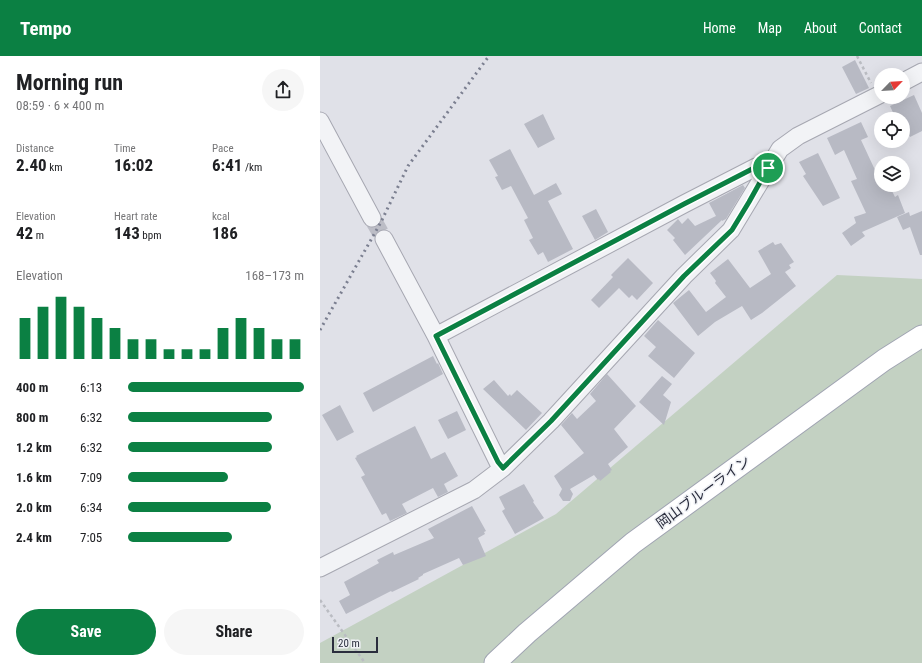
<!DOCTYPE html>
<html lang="en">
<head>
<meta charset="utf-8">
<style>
	:root { --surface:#fff; --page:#f6f6f6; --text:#202124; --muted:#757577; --accent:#0b8043 }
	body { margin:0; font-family:"Roboto Condensed","Noto Sans JP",sans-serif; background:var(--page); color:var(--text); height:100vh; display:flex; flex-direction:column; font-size:15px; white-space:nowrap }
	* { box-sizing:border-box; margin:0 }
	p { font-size:13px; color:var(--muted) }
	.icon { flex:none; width:22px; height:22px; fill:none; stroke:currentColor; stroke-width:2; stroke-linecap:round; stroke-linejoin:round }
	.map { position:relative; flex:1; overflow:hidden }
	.details { display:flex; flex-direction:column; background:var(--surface); width:320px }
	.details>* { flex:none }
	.needle { width:26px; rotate:65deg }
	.controls { position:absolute; left:554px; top:12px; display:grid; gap:8px }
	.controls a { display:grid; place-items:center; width:36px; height:36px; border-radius:50%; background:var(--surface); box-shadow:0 4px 16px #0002; font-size:20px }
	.scale { position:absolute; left:12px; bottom:10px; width:46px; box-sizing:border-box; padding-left:4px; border:2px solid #2a2d3d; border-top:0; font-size:11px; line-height:14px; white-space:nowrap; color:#2a2d3d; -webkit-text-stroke:3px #eff1f5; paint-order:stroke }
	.pin { position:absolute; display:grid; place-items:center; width:34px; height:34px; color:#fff; margin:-17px; border:2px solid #fff; border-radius:50%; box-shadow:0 1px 4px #0007 }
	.round { display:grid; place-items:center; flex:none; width:42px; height:42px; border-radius:21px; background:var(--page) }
	.summary { display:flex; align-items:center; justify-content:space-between; height:68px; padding:0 16px }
	h1 { font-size:22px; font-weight:700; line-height:30px }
	.stats { display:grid; grid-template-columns:repeat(3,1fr); gap:6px; height:68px; padding:4px 16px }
	.stats div { display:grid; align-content:center }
	.stats b { font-size:17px; font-weight:700 }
	.stats small { font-size:11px; font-weight:400 }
	.stats p { font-size:11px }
	.chart { height:112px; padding:8px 16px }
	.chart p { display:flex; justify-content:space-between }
	.chart svg { width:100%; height:72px; margin-top:4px; stroke:var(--accent); stroke-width:6 }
	.button { display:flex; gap:8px; margin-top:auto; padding:8px 16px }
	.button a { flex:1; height:46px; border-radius:24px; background:var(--accent); color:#fff; font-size:16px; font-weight:700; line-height:46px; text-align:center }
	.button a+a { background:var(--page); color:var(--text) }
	ul { padding:0 16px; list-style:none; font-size:13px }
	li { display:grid; grid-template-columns:64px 48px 1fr; align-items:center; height:30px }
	li i { height:10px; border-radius:5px; background:var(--accent) }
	header { display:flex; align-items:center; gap:24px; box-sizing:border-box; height:56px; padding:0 20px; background:var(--accent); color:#fff }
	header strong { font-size:19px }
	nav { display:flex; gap:22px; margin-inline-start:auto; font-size:14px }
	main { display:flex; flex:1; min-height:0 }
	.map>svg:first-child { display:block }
	.green { fill:#c3d1c2 }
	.building { fill:#b8bac4 }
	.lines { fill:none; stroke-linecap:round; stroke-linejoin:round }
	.minor-tunnel { stroke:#bcbdc6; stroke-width:17; stroke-dasharray:17 8; stroke-linecap:butt }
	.minor-casing { stroke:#a6a7b1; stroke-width:19 }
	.major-casing { stroke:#a0a4b2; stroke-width:23 }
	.path { stroke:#babcc2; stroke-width:2.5; stroke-dasharray:3 3; stroke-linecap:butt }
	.minor { stroke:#f2f3f6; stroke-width:17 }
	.major { stroke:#fff; stroke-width:21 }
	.rail { stroke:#7b7f90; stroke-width:3; stroke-dasharray:2 4; stroke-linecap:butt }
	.route-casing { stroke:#fff; stroke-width:8 }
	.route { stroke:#0b8043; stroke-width:5 }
	.labels { text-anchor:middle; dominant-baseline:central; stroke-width:3; stroke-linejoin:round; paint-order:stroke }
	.street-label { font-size:14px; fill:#2a2d3d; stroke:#eff1f5 }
</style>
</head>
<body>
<header>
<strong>Tempo</strong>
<nav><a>Home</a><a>Map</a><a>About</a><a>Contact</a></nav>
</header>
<main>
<section class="details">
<div class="summary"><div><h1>Morning run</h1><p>08:59 · 6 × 400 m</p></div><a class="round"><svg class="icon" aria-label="share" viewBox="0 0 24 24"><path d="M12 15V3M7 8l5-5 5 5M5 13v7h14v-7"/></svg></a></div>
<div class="stats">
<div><p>Distance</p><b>2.40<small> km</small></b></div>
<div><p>Time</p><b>16:02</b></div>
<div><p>Pace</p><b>6:41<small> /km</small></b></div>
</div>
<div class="stats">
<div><p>Elevation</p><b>42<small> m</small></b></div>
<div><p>Heart rate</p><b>143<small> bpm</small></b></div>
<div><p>kcal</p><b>186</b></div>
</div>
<div class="chart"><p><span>Elevation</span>168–173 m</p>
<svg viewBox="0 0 160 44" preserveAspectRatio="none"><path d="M5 44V19M15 44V12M25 44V6M35 44V12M45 44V19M55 44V25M65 44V32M75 44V32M85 44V38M95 44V38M105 44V38M115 44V25M125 44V19M135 44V25M145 44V32M155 44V32"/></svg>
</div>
<ul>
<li><b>400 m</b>6:13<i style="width:100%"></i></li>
<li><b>800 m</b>6:32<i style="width:82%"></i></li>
<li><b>1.2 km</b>6:32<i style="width:82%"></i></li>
<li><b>1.6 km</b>7:09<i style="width:57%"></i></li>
<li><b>2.0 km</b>6:34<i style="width:81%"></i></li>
<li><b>2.4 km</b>7:05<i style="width:59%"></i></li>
</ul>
<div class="button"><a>Save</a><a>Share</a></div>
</section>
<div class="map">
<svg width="602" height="607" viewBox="0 0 602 607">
	<rect width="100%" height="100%" fill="#e0e1e8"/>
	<!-- green -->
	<path class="green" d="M517 219 602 223V607H0V587L236 458Z"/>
	<!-- building -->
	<path class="building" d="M535 4 549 32 536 38 522 11Z
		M594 39 602 57V75L590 81 583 63H576L570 50Z
		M223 58 235 83 218 92 204 68Z
		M541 66 548 81 541 84 555 114 561 111V129H569L575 141 578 139 585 157 542 176 545 180 531 190 522 177 536 167 534 161 546 157 531 125 537 123 524 94 515 99 507 82Z
		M190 93 214 139 236 127 242 138 228 145 253 193 228 206 223 196 218 199 209 184 213 182 204 164 208 162 191 130 182 134 175 121 178 120 169 104Z
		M498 97 520 142 503 150 483 120 486 118 479 106Z
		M423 129 425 132 406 163 402 165V164L365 199 353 184 355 182 347 174 358 163 362 168 368 162 375 170 396 160 389 147Z
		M276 153 288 176 275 184 262 160Z
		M602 155V199H600L590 171 583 174 577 161 589 156 590 160Z
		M453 186 455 189 461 187 474 206 469 209 471 212 465 216 476 230 442 257 431 264 422 250 395 266 378 280 353 247 369 234 386 256 406 241 395 227 396 225 390 217 408 203 430 232 451 218 438 195Z
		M308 202 333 227 317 244 312 239 309 242 299 232 279 252 271 244 293 221 291 219Z
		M338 264 375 297 354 322 328 300 336 291 324 280Z
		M113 300 117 308 118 307 123 318 53 356 43 337Z
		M287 318 316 350 294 373 308 391 288 408 292 414 290 415 291 416 280 425 279 423 278 424 274 419 250 433 253 438 250 445H243L239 439 242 433 234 420 264 397 241 369 252 357 257 363 276 345 270 338Z
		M342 320 352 328 343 339 351 346 344 369 319 346Z
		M174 324 188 340 190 338 191 340 197 334 222 357 206 374 163 333Z
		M20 349 34 376 17 385 2 359Z
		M137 355 146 374 128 383 118 364Z
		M95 370 111 403 125 396 138 420 124 428 128 436 118 441 113 432 82 448 87 457 70 465 66 457 62 459 41 421 45 419 35 402 37 401 36 400Z
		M204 428 214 445 213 446 224 462 195 478 182 455 185 453 179 441Z
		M152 450 166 475 164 476 165 478 158 482 166 500 143 509 139 502 103 518V519L98 522 99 523 72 536 71 535 26 558 19 545 30 539 24 526 59 507 57 504 73 496 74 499 114 482 108 473Z"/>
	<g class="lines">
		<!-- minor-tunnel -->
		<path class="minor-tunnel" d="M52 162 64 183"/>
		<defs>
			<path id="minor" d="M583 26 602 16
				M0 65 52 162
				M64 183 116 280 178 406 183 412
				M116 280 364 148 436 111 448 112
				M0 512 154 434 183 412 231 365 364 220 411 174 460 93 478 80 561 38"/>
			<path id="major" d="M175 607 207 577 313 487 564 304 602 280"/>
		</defs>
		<!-- minor casing -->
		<use href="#minor" class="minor-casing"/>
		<!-- major casing -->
		<use href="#major" class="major-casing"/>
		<!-- path -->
		<path class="path" d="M537 0 551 27
			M0 544 45 607"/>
		<!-- minor -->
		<use href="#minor" class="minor"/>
		<!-- major -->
		<use href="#major" class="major"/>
		<!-- rail -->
		<path class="rail" d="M0 274 61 166 88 110 169 0"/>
	</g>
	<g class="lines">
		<defs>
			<path id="route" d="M436 111 448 112 429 146 412 174 364 220 231 365 183 412 178 406 116 280 364 148Z"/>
		</defs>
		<!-- route casing -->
		<use href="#route" class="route-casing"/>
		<!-- route -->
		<use href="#route" class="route"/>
	</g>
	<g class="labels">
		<!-- street labels -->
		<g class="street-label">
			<text transform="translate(383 436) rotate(-36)">岡山ブルーライン</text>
		</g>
	</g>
</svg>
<div class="controls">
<a><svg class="needle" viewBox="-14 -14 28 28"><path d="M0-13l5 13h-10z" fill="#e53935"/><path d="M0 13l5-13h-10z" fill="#757577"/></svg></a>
<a><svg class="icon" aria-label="locate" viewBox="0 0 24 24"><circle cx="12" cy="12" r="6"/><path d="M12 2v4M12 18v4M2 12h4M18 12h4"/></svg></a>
<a><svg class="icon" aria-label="layers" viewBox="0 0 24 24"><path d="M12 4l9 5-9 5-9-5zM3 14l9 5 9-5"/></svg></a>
</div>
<div class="scale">20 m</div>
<div class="pin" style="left:448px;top:112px;background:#1e9e55"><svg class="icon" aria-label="arrive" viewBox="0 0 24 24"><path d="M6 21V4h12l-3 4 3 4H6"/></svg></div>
</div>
</main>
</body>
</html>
